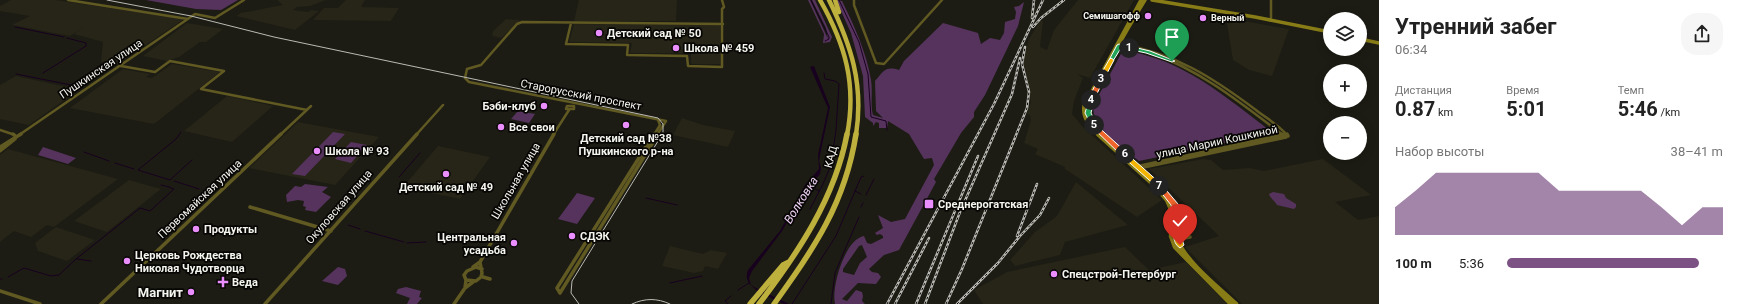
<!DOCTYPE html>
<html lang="ru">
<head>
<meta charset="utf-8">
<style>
	:root { --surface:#fff; --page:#f6f6f6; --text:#222; --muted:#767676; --accent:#7c5285 }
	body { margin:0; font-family:Roboto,sans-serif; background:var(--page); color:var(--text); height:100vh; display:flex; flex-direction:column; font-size:15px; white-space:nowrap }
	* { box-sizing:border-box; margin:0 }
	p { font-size:13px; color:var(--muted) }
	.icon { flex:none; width:22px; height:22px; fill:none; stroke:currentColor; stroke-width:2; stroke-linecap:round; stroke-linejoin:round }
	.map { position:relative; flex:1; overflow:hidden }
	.panel { display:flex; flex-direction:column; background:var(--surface); width:360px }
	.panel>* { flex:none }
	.controls { position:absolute; left:1323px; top:12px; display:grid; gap:8px }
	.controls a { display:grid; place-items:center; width:44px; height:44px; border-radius:50%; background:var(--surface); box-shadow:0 2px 10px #0003; font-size:20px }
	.pin { position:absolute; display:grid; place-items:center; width:34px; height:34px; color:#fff; margin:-41px -17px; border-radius:50% 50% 50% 0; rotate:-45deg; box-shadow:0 0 4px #0007 }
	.pin .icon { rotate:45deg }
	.km { position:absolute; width:20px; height:20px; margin:-10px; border-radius:50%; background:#222; color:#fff; font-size:11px; line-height:20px; text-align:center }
	.round { display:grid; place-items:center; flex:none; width:42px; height:42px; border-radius:16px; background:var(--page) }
	.headline { display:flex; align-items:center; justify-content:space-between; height:68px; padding:0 16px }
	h1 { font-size:22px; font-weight:700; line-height:30px }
	.stats { display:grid; grid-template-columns:repeat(3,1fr); gap:6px; height:68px; padding:4px 16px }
	.stats div { display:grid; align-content:center }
	.stats b { font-size:20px; font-weight:700 }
	.stats small { font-size:11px; font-weight:400 }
	.stats p { font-size:11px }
	.chart { height:112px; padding:8px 16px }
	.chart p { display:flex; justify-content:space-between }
	.chart svg { width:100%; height:72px; margin-top:4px; fill:var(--accent); opacity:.7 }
	ul { padding:0 16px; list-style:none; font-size:13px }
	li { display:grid; grid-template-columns:64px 48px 1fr; align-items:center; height:30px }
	li i { height:10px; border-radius:5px; background:var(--accent) }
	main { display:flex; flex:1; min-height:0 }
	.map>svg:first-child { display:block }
	.built { fill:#272518 }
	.green { fill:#56335d; fill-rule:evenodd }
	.water { fill:#18001f }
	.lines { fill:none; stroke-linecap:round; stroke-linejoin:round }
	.stream { stroke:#18001f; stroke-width:1 }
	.street-far1 { stroke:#605922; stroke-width:2.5 }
	.street { stroke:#605922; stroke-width:3.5 }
	.secondary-far1 { stroke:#887c17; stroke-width:3.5 }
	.secondary { stroke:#887c17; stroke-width:4.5 }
	.highway-far1 { stroke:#beb03c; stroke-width:4.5 }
	.highway { stroke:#beb03c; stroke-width:5.5 }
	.tram { stroke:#bbbbb5; stroke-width:1 }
	.rail-casing { stroke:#bbbbb5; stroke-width:2.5 }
	.rail { stroke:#070604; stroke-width:1; stroke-dasharray:2.5; stroke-linecap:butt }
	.split-1 { fill:#22a559; stroke:#fff }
	.split-2 { fill:#22a559; stroke:#fff }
	.split-3 { fill:#f5b400; stroke:#fff }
	.split-4 { fill:#f0652b; stroke:#fff }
	.split-5 { fill:#22a559; stroke:#fff }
	.split-6 { fill:#f0652b; stroke:#fff }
	.split-7 { fill:#f5b400; stroke:#fff }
	.split-8 { fill:#f0652b; stroke:#fff }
	.split-9 { fill:#f5b400; stroke:#fff }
	.poi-dot { fill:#ea8dfd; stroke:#070604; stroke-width:1.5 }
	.labels { text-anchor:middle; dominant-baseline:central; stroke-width:3.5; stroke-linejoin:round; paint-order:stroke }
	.far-poi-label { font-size:9px; font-weight:bold; fill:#f5f5f0; stroke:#070604; text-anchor:end }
	.poi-label { font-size:11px; font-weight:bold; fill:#f5f5f0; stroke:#070604; text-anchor:start }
	.street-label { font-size:11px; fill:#f5f5f0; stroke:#070604 }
	.water-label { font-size:12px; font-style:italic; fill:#f1d4f7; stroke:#070604 }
	.near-poi-label { font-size:13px; font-weight:bold; fill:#f5f5f0; stroke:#070604; text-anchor:end }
</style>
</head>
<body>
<main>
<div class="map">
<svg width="1379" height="304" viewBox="0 0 1379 304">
	<rect width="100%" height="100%" fill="#1c1c14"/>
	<!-- built -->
	<path class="built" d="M11 0H55L184 19 115 66 101 62 103 42 74 34 84 27 70 36 12 25 30 16 0 11V6Z
		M277 0H326L310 6 297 7 293 10 308 12 311 10 319 11 295 30 236 16 241 13 283 5Z
		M346 0H365L361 7 399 8 391 21 313 20 324 8H338Z
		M579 0H677L676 21H574Z
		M1078 0H1134L1090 78 1077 74 1083 78 1074 101 1072 114 1082 126 1162 200 1137 217 1065 169V167L1035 154 1038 149 1024 143 1031 120 1030 115 1027 114 1031 102 1030 94 1023 61 1029 39 1040 21H1043L1040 47 1047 50 1054 30Z
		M1226 18 1289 29 1272 76 1249 70 1233 60Z
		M506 19 519 20V22L501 38 492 36 493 31Z
		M187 23 223 29 206 42H200L179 57 167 61 143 56Z
		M574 24 720 25 721 64H692L691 63V53H630L632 43 569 42Z
		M172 64 220 72 154 124 70 108 123 69 150 74 146 77 152 78Z
		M16 76 76 89H80L29 125 0 119V85Z
		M227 96 273 106 232 142 184 131Z
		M682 118 703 125 735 131 728 147 673 135Z
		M298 122 379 137 335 185 249 168Z
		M438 146 490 157 460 199 403 187Z
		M8 149 118 179 54 227 47 225 31 237 14 231 0 242V155Z
		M1203 159 1211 160 1223 170 1249 168 1264 171 1323 159 1371 195 1335 202 1358 220 1379 216V304H1242L1185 247 1219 236 1149 169Z
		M129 180 161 189 107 232 74 221Z
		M1076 182 1128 225 1065 242 1060 255 1015 266 1010 260 1035 232 1057 216Z
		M56 227 95 240 67 261 38 251 35 243Z
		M670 246 703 254 711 250 727 253 718 269 705 266 703 271 694 273 662 266Z
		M1125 247 1149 270 1186 262 1227 304H983L974 290 1007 272Z"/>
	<!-- green -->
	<path class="green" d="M146 0H238L221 10 196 9Z
		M808 0H810L828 39 826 28 812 0H815L832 37 830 42 823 43 824 34Z
		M836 0 842 1C854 25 867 54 871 80 873 92 870 104 873 115L883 118 876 111 875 81C884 71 885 66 899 70L904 61 943 23 978 33 981 44 990 38 1000 40 1004 33 1005 22 1015 19 1016 12 1014 7 1019 6 1024 2 1018 26 985 95 974 112V117L961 133 934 179 936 182 899 250 884 255 869 269 872 272 878 273 881 277 876 284 858 283 842 299 847 301 856 290 862 292 863 296 862 301 865 304H835C831 287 845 239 864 236L867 243 871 244 883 238V236L880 234 877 235 875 233 883 228 878 215 891 222 905 219 934 165 932 158 924 159 909 134 888 121 887 128H879V123L876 122 873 126V123L865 117 863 76 851 33ZM862 245 867 257 860 263 854 275 843 272V269L859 246Z
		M1123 50C1185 60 1224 96 1273 133L1139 161C1124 149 1088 126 1094 104Z
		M518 111 535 114 529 123 511 119Z
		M333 132 345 134 305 176 292 174Z
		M351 142 367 145 351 163 335 159Z
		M43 147 76 158 68 164 38 155Z
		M305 184 328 187 322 192 331 197 316 212 305 210 306 207 303 206 304 201 298 200 287 202 286 195 295 186 301 187Z
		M1273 192 1284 194 1286 198 1296 204V207L1294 209 1277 205C1275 201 1270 198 1269 194Z
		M577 193 595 198 577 224 558 219Z
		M338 267 345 269 347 276 338 285 322 281Z
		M406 287 421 291 419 297 422 298 417 304H407L410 298 396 293 398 289Z"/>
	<!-- water -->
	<path class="water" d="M814 66 830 107 820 155 819 161 821 168 820 174 807 188 782 231 752 271 749 278 751 285 754 287 789 304H784C771 297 740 288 748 270L780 231 805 185 819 169 818 155 828 108 810 67Z"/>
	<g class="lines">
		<!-- stream -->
		<path class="stream" d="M811 0 829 37V39L825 41
			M839 0 859 42 868 74 871 117 886 121 887 130
			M15 27 64 37
			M43 73 86 46V43L67 38
			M16 74 81 87
			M181 132 176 139 138 170 170 180 192 160
			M84 152 109 161
			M115 163 134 169
			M399 177 420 153
			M174 181 199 189
			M161 185 165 186
			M815 189 819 191
			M203 190 212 193
			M855 191 861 194
			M866 195 874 179
			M646 198 677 205
			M861 207 863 203
			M810 209 823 184 831 165 836 130 839 84 835 81 825 79 824 73
			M348 225 360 229
			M365 231 404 242
			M407 243 426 242
			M77 259 91 261
			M8 277 24 268 51 276 59 275 76 259 140 208 150 211 174 189 166 186
			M0 279H2
			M670 283 702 276
			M738 290 749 283
			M728 304 725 301 731 296
			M792 304 836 236 861 177 864 176
			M831 304 835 273 859 217"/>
		<!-- street-far1 -->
		<path class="street-far1" d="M68 0 188 19
			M854 0V5L876 63 884 64 942 0
			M1271 0V18
			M571 23 566 44 628 45 627 55 687 56 688 66 722 67V9L724 7 722 0
			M1119 44C1175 53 1212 77 1256 110 1266 118 1279 125 1287 135
			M1117 45 1141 50
			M1154 54C1203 72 1242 104 1283 135
			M121 66 155 72 170 61 224 71 201 89 307 110
			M567 106H574V109H566Z
			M0 130 15 135
			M19 135 195 14 215 18 244 0
			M280 135 311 106
			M416 135 443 105
			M553 135 569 110
			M654 135 660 125 658 120
			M657 135 666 121 469 82 465 78 467 69 481 65 517 24 522 22 723 24"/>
		<!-- street -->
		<path class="street" d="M13 134 16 137
			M1281 134 1288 136
			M1287 134 1288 136
			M0 147 21 134
			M0 151 15 139
			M1136 167 1283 135
			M1139 168 1286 137
			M250 207 331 231
			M1177 239 1190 237
			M473 267 480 262 554 134
			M483 277 490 279
			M466 280 476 281 481 277 482 273 480 262
			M465 288 466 280 464 275 467 271 476 267 482 269
			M0 291 40 304
			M560 293 658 134
			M560 293 557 288 654 134
			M101 304 281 134
			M265 304 417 134
			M454 304 465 288 473 282"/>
		<!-- secondary-far1 -->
		<path class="secondary-far1" d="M1152 0 1255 17 1330 32
			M1360 39 1379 43
			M1099 135C1091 127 1082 119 1084 106L1141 0
			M1104 135C1098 129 1090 123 1088 113 1086 98 1135 16 1145 0"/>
		<!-- secondary -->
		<path class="secondary" d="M1098 134 1154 185 1167 200 1172 212 1171 236 1175 247 1231 304
			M1103 134 1171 199C1181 216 1173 226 1178 241 1186 262 1219 288 1236 304"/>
		<!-- highway-far1 -->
		<path class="highway-far1" d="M820 0C845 44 857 84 847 135
			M829 0C851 45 864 84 856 135
			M835 0 839 12"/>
		<!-- highway -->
		<path class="highway" d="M750 304 783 265 789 262
			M759 304C798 253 835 198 847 134
			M774 304C814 248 845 204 856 134"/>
		<!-- tram -->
		<path class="tram" d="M107 0 191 16 274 37 658 118 663 124V133L572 281 571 293 579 304
			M632 304C645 298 657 298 670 304"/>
		<defs>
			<path id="rail" d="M1032 18 1034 0
				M1033 27 1041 18 1064 0
				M1017 236 1037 184
				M887 304 994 104 1043 0
				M895 304 929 238
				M916 304 978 156
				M925 304 960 212 1012 94 1020 58
				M946 304 962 269 1027 108 1029 92 1022 64 1025 47
				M957 304 998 263 1020 236 1040 215 1049 198"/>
		</defs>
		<!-- rail casing -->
		<use href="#rail" class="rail-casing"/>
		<!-- rail -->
		<use href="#rail" class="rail"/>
	</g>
	<!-- split-1 -->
	<path class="split-1" d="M1129 46 1150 51 1175 61 1172 62 1146 53 1127 49V48Z"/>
	<!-- split-2 -->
	<path class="split-2" d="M1119 44 1132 48 1129 50 1121 48 1113 61H1109V60L1117 45Z"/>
	<!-- split-3 -->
	<path class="split-3" d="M1111 58 1114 60 1104 79 1099 80 1098 79 1109 60Z"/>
	<!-- split-4 -->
	<path class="split-4" d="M1101 77 1104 79 1094 100 1089 101 1088 100 1098 79Z"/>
	<!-- split-5 -->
	<path class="split-5" d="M1089 99 1094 100 1091 113 1097 125 1094 127H1092L1085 113Z"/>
	<!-- split-6 -->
	<path class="split-6" d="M1094 123 1127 153V156H1122L1092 127V124Z"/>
	<!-- split-7 -->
	<path class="split-7" d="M1125 152 1161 184V187H1157L1122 156V153Z"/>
	<!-- split-8 -->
	<path class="split-8" d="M1159 183 1161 184 1178 204 1182 220 1181 222 1178 223 1174 220 1171 205 1156 186Z"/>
	<!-- split-9 -->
	<path class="split-9" d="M1178 218 1182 220 1181 236 1184 245 1180 248C1171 243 1174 229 1174 220Z"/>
	<!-- markers -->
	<g class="poi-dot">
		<circle cx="1148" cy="16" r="4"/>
		<circle cx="1203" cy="18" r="4"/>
		<circle cx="599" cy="33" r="4"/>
		<circle cx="676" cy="48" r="4"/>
		<circle cx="544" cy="106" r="4"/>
		<circle cx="626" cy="125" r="4"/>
		<circle cx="501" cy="127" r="4"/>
		<circle cx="317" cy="151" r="4"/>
		<circle cx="446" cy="174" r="4"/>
		<rect x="924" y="199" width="10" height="10" rx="2"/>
		<circle cx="196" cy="229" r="4"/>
		<circle cx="572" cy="236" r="4"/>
		<circle cx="514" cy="243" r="4"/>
		<circle cx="127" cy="261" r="4"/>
		<circle cx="1054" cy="274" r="4"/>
		<path d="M221 276h4v4h4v4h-4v4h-4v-4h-4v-4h4z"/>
		<circle cx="191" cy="292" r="4"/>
	</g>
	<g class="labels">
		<!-- far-poi labels -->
		<g class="far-poi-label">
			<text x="1140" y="16">Семишагофф</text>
			<text x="1211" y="18" text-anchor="start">Верный</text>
		</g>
		<!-- poi labels -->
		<g class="poi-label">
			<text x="607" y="33">Детский сад № 50</text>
			<text x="684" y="48">Школа № 459</text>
			<text x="536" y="106" text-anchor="end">Бэби-клуб</text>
			<text x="509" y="127">Все свои</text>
			<text x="626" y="138" text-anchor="middle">Детский сад №38<tspan x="626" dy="13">Пушкинского р-на</tspan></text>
			<text x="325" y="151">Школа № 93</text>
			<text x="446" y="187" text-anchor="middle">Детский сад № 49</text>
			<text x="938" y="204">Среднерогатская</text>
			<text x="204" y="229">Продукты</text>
			<text x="580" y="236">СДЭК</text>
			<text x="506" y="237" text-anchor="end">Центральная<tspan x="506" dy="13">усадьба</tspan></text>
			<text x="135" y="255">Церковь Рождества<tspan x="135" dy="13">Николая Чудотворца</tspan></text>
			<text x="1062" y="274">Спецстрой-Петербург</text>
			<text x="232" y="282">Веда</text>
		</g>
		<!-- street labels -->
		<g class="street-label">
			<text transform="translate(101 69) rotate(-34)">Пушкинская улица</text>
			<text transform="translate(581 95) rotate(11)">Старорусский проспект</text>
			<text transform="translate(1217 142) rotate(-12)">улица Марии Кошкиной</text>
			<text transform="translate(831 157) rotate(-75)">КАД</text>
			<text transform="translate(516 181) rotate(-60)">Школьная улица</text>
			<text transform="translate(200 199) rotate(-43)">Первомайская улица</text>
			<text transform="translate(339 207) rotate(-49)">Окуловская улица</text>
		</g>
		<!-- water labels -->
		<g class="water-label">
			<text transform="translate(801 200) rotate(-58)">Волковка</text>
		</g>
		<!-- near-poi labels -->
		<g class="near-poi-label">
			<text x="183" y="292">Магнит</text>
		</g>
	</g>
</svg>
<div class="controls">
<a><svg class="icon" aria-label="layers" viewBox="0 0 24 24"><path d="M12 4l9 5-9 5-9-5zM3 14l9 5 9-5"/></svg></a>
<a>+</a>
<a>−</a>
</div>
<div class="pin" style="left:1172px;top:61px;background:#1e9e55"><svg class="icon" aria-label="arrive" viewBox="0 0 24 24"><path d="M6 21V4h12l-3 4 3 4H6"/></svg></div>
<div class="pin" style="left:1180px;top:245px;background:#d93025"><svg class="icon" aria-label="check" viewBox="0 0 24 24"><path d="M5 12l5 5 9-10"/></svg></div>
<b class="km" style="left:1129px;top:48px">1</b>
<b class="km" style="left:1101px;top:79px">3</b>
<b class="km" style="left:1091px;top:100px">4</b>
<b class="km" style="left:1094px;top:125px">5</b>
<b class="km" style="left:1125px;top:154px">6</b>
<b class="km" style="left:1159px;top:186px">7</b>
</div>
<section class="panel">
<div class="headline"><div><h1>Утренний забег</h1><p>06:34</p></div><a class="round"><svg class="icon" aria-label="share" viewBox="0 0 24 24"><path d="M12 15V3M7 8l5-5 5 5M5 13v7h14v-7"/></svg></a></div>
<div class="stats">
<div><p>Дистанция</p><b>0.87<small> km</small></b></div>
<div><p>Время</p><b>5:01</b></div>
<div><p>Темп</p><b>5:46<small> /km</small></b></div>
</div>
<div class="chart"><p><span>Набор высоты</span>38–41 m</p>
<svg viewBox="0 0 160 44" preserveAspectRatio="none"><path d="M0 44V27L10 17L20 6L30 6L40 6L50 6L60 6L70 6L80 17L90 17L100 17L110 17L120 17L130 27L140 38L150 27L160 27V44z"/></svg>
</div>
<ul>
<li><b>100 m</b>5:36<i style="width:89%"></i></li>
</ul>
</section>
</main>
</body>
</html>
